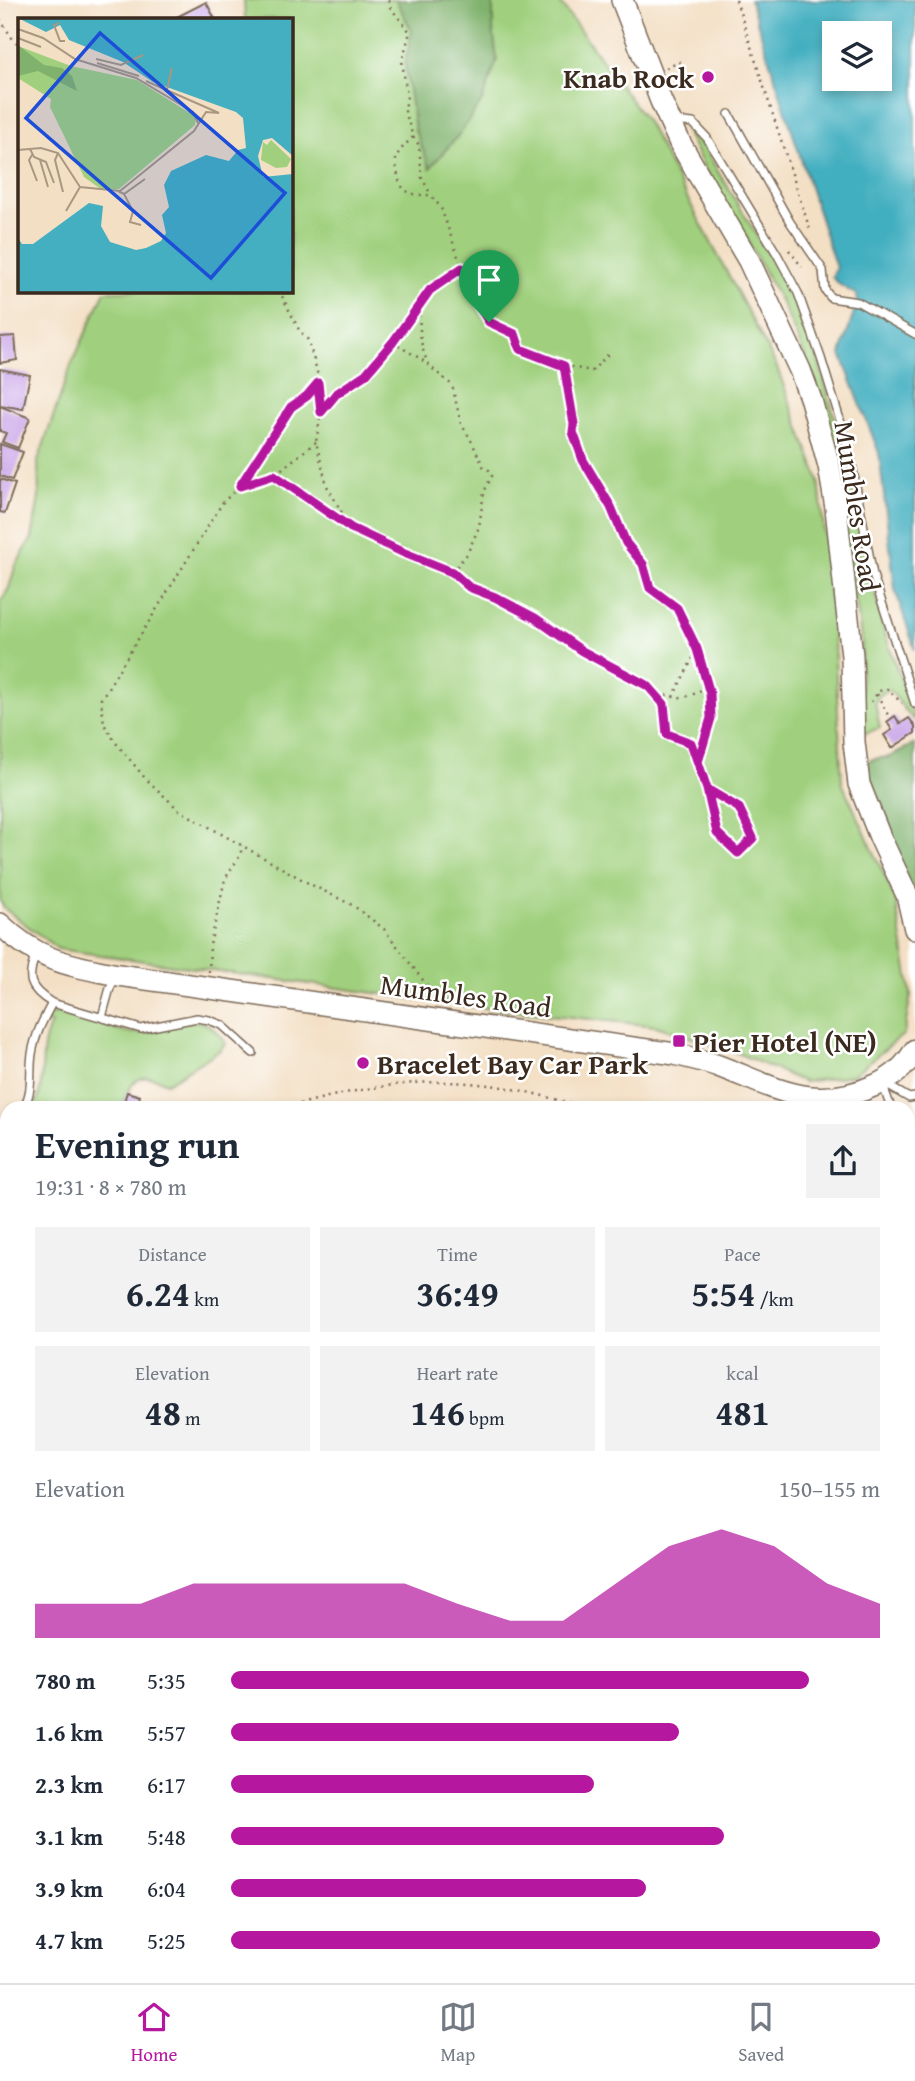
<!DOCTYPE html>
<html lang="en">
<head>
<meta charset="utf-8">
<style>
	:root { --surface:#fff; --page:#f2f2f3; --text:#1f2937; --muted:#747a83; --line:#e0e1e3; --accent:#b5179e }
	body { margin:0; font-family:"Gentium Book Plus",serif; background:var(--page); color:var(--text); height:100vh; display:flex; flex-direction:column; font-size:26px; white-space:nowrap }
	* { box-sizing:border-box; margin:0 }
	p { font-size:23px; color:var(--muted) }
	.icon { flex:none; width:38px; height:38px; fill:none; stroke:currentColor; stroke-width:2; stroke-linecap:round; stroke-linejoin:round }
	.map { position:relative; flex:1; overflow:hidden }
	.drawer { position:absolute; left:0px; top:1101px; width:915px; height:884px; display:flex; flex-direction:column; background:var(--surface); border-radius:21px 21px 0 0; box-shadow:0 4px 10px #0003 }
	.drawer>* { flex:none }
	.fabs { position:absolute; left:822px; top:21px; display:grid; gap:14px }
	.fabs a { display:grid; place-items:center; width:70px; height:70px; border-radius:0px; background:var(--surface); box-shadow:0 4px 10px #0003; font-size:35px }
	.pin { position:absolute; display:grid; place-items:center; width:60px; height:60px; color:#fff; margin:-72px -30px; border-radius:50% 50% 50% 0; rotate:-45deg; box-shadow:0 0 7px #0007 }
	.pin .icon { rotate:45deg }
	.round { display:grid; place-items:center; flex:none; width:74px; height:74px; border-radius:0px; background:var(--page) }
	.overview { display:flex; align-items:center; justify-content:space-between; height:119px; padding:0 35px }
	h1 { font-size:38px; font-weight:700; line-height:52px }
	.stats { display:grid; grid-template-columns:repeat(3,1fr); gap:10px; height:119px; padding:7px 35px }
	.stats div { display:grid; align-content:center; border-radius:0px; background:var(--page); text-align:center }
	.stats b { font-size:35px; font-weight:700 }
	.stats small { font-size:19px; font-weight:400 }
	.stats p { font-size:19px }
	.chart { height:196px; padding:14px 35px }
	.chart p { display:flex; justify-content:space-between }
	.chart svg { width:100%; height:126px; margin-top:7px; fill:var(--accent); opacity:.7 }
	ul { padding:0 35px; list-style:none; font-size:23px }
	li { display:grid; grid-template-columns:112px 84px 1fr; align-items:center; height:52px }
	li i { height:18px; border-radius:9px; background:var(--accent) }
	.menu { display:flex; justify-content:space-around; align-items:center; height:98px; border-top:2px solid var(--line); background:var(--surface); font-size:19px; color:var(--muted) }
	.menu a { display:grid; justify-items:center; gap:4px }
	.menu .current { color:var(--accent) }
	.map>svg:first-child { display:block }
	.green { fill:#a0d07e; stroke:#6e7d4e; stroke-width:2 }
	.forest { fill:#80b26d; stroke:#5e6e46; stroke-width:2 }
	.water { fill:#43afc0; stroke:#3f6c6f; stroke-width:2; fill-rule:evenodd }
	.building { fill:#c6a0e7 }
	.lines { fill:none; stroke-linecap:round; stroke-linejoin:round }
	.lane-casing { stroke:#7b6958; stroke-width:10 }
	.secondary-casing { stroke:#7b6958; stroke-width:24 }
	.path { stroke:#7b6958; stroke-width:2.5; stroke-dasharray:2 5; stroke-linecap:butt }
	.lane { stroke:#fff; stroke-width:7 }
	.secondary { stroke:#fff; stroke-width:21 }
	.route-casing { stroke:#fff; stroke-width:14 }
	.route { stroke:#b5179e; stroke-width:9 }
	.poi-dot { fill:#b5179e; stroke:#fff; stroke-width:2.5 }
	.labels { text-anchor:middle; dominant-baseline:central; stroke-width:5; stroke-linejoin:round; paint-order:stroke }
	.poi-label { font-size:28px; font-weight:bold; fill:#3b2a1e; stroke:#fff; text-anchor:start }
	.street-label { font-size:28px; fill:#3b2a1e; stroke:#fff }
	.inset-road { fill:none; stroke:#a99782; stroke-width:2 }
	.view { fill:#1d4ed8; fill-opacity:0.15; stroke:#1d4ed8; stroke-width:3.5 }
	.inset-edge { fill:none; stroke:#3b2a1e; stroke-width:3.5 }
</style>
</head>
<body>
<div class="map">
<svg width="915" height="1983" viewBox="0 0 915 1983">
	<rect width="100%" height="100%" fill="#fff"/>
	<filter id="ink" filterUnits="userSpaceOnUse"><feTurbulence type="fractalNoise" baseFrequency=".0143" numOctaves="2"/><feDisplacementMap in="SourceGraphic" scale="14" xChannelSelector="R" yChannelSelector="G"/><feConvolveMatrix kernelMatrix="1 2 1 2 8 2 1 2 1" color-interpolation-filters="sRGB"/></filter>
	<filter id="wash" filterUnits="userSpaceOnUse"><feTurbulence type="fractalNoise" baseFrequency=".00686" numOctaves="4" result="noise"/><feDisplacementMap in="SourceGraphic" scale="28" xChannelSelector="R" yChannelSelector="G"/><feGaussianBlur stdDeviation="1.57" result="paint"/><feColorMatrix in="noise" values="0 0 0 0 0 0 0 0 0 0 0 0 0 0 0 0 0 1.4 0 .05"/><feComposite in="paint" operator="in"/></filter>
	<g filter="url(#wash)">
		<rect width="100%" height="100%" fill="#f3dfc4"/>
		<!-- green -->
		<path class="green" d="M244 0H558L647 122 776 365 819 480 833 624 842 783 895 898 911 994 904 1034 853 1075 804 1082 735 1052 656 1026 475 1007 58 949 5 909 0 901V603L9 588 15 567 32 538 39 497 38 461 71 365 105 291 290 290V19H245Z
			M690 127 696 132 717 170 772 260 797 303 814 346 845 453 862 527 875 593 885 634 915 720C903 713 900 698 888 690L880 695 875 702 880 728 863 734 860 709 862 645 857 608 805 356 783 306 743 232 713 184 684 128Z
			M62 1012C89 1015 114 1034 142 1033 160 1032 183 1017 201 1022 212 1025 220 1034 226 1043L220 1050 167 1083C139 1069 130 1081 122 1108H34C44 1088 41 1067 44 1046 45 1038 48 1031 51 1023L44 1021 47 1016Z"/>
		<!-- forest -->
		<path class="forest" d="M396 0H493V29L497 60 483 99 461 132 430 168 415 130 405 64 412 31Z
			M915 744V899L861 765C873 757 877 759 889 757 894 755 906 747 915 744Z"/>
		<!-- water -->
		<path class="water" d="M750 0H915V650L895 589 879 453 841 354 857 302V295L840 285 832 277 836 268ZM835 33H880V79H835Z
			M915 1471V1719L908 1730V1472Z
			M7 1475V1978H908V1785L915 1801V1983H0V1478Z"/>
		<g id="blocks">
			<!-- building -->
			<path class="building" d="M206 2 214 17 210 19H173Z
				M15 336 17 360 0 363V337Z
				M0 369 30 375 23 409 0 405Z
				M0 406 30 418 18 448 2 442 6 433 0 431Z
				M0 444 23 452 12 480 0 476Z
				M0 479 15 484 5 513 0 512Z
				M895 716 900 724 909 718 915 726V733L892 748 884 735 892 730 887 722Z
				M127 1092 140 1096 136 1108H122Z
				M0 1268 7 1272V1313L0 1324Z"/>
		</g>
	</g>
	<g filter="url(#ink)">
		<use href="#blocks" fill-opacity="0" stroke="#7b6958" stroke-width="2"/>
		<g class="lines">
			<defs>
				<path id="lane" d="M729 114 790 222 823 270 825 290 831 298 858 302 915 334
					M674 121 693 123 707 138 777 254 798 293 821 358 841 423 851 460 873 575 915 704
					M36 954C26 979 29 989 52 1003L141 1029 197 1018 209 1020 222 1025 253 1053
					M102 1017 110 988 115 978
					M882 1083 891 1108
					M885 1084 909 1098 915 1097
					M23 1108C34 1091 29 1073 32 1054 35 1035 43 1020 52 1003
					M908 1126H915
					M0 1142 7 1131"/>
				<path id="secondary" d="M622 0 661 101 680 143 749 261 800 370 811 400 829 466 836 508 852 656 854 742 859 784 880 837 907 895 915 929
					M0 924C38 961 68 965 118 975L675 1054C690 1058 706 1061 721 1067 779 1089 813 1113 876 1085 892 1078 906 1066 915 1050"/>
			</defs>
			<!-- lane casing -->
			<use href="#lane" class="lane-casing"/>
			<!-- secondary casing -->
			<use href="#secondary" class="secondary-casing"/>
			<!-- path -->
			<path class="path" d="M389 0 390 7 410 32 402 61 407 96 405 111 413 137C407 143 399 150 396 158 396 161 396 167 397 169 399 192 409 196 431 195L441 208 462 268 430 290 392 342 366 374 336 394 321 412 316 442 327 486 351 529 402 552 452 572 469 587 495 597 535 618 582 651 648 686 664 704 667 734 691 743 707 789 717 833 738 853 753 838 739 808 707 789
				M736 0 810 230
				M0 19 14 41 19 44
				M666 68 684 60
				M413 137 419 145 422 178 431 195
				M789 250 802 267
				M462 268 472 294 489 322 515 334 520 349 564 366 574 424 573 432 583 460 611 507 626 543 643 564 650 588 677 608 697 649 710 694 711 718 698 762
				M279 290 298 328 308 340 317 371 321 412
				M419 308C420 327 419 349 430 366
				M392 342 421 359 452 385 461 424 470 438 484 468 489 470 492 476 484 492 479 527 467 554 452 572
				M564 366 592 371 608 354
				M316 442 274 475 240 486 223 502 101 699 104 724 116 743 145 778 179 810 310 884 354 906 384 929 429 988 448 1003
				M274 475 349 527
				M240 486 291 407 307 396 318 383
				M653 689C672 701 691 700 707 685
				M877 694 889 717
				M673 697 697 650
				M871 702 879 691 887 689 902 703
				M209 972 210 945 225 879 241 854V845
				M286 1108C349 1090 414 1077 479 1084 515 1087 551 1098 585 1108
				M908 1282 915 1264
				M0 1371 7 1375"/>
			<!-- lane -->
			<use href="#lane" class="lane"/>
			<!-- secondary -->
			<use href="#secondary" class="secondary"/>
		</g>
	</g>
	<g class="lines" filter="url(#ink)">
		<defs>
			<path id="route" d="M489 322 472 294 462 268 430 290 393 342 366 374 336 394 321 412 318 383 307 396 291 407 240 486 274 475 351 528 402 552 452 572 469 587 495 597 535 618 582 651 648 686 664 704 667 734 691 743 707 789 739 808 753 838 738 853 717 833 707 789 698 762 711 718 710 694 697 649 677 608 650 588 643 564 626 543 611 507 583 460 573 432 574 424 564 366 520 349 515 334 489 322"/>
		</defs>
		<!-- route casing -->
		<use href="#route" class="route-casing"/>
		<!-- route -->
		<use href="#route" class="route"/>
	</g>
	<!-- markers -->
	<g class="poi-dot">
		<circle cx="708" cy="77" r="7"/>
		<rect x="672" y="1034" width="14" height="14" rx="3.5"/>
		<circle cx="363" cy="1063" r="7"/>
	</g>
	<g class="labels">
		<!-- poi labels -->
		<g class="poi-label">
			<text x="694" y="77" text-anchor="end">Knab Rock</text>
			<text x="693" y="1041">Pier Hotel (NE)</text>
			<text x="377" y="1063">Bracelet Bay Car Park</text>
		</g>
		<!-- street labels -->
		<g class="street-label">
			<text transform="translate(858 506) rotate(81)">Mumbles Road</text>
			<text transform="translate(466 995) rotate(8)">Mumbles Road</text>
		</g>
	</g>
	<!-- overview -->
	<g transform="translate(18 18)">
		<rect width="275" height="275" fill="#f3dfc4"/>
		<path d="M0 28 53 48 119 62 178 99 177 107 101 171 84 172 66 159 32 89 33 81 0 60ZM253 122 273 141 269 149 258 150 243 142 245 124 249 127Z" fill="#a0d07e"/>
		<path d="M0 27 26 47 44 50 54 58 59 73 20 53 0 58Z" fill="#80b26d"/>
		<path d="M0 0H275V138L254 120 245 122 240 138 245 159 275 156V275H0V220L4 226H15L71 185 85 188 83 208 92 224 118 232 128 230 143 223 148 215 144 197 151 189 146 167 153 153 188 137 211 143 220 132 228 130 225 100 218 94 135 64 105 44 51 22 42 7 28 14Z" fill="#43afc0"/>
		<path class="inset-road" d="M41 5 36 7 42 23H47M0 11 25 20 57 41 118 60 175 94 180 105M0 20 23 29M78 41 103 47 125 37M79 45 121 58M149 72 154 50M12 131 16 139 28 144 36 165M0 132 23 130 40 135 62 169M40 135 37 142 45 174M14 137 11 142 19 163M22 142 30 169M62 169 102 173 176 113 188 94 201 95 128 63M100 173 106 176 127 161M106 176 115 193 112 204 123 207M48 193 62 169"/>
		<path class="view" d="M82 15 267 175 193 260 8 100Z"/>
		<rect width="275" height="275" class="inset-edge"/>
	</g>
</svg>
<div class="fabs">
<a><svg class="icon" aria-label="layers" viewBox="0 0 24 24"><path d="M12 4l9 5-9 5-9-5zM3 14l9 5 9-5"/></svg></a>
</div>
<div class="pin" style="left:489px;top:322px;background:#1e9e55"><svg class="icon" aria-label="arrive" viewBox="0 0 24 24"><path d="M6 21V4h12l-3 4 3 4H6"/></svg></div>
<section class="drawer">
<div class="overview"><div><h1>Evening run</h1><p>19:31 · 8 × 780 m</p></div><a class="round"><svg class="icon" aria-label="share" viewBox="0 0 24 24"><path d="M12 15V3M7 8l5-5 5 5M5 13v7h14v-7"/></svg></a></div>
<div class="stats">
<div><p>Distance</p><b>6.24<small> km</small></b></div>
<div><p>Time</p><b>36:49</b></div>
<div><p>Pace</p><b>5:54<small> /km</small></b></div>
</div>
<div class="stats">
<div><p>Elevation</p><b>48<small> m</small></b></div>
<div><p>Heart rate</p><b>146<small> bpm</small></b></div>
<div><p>kcal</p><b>481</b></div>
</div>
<div class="chart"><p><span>Elevation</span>150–155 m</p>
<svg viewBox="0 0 160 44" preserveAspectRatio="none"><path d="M0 44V32L10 32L20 32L30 25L40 25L50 25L60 25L70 25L80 32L90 38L100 38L110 25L120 12L130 6L140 12L150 25L160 32V44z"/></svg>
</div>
<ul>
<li><b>780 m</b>5:35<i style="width:89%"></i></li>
<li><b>1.6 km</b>5:57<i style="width:69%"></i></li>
<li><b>2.3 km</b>6:17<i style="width:56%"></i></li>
<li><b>3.1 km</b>5:48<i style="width:76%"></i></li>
<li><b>3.9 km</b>6:04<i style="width:64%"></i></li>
<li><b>4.7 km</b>5:25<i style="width:100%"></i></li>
</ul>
</section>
</div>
<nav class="menu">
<a class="current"><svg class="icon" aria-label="home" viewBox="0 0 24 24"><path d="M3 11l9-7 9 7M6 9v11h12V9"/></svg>Home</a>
<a><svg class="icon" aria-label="map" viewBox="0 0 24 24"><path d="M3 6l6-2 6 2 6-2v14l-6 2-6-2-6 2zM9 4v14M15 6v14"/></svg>Map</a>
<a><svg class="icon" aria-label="saved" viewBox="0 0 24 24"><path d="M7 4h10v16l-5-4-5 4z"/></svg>Saved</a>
</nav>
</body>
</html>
